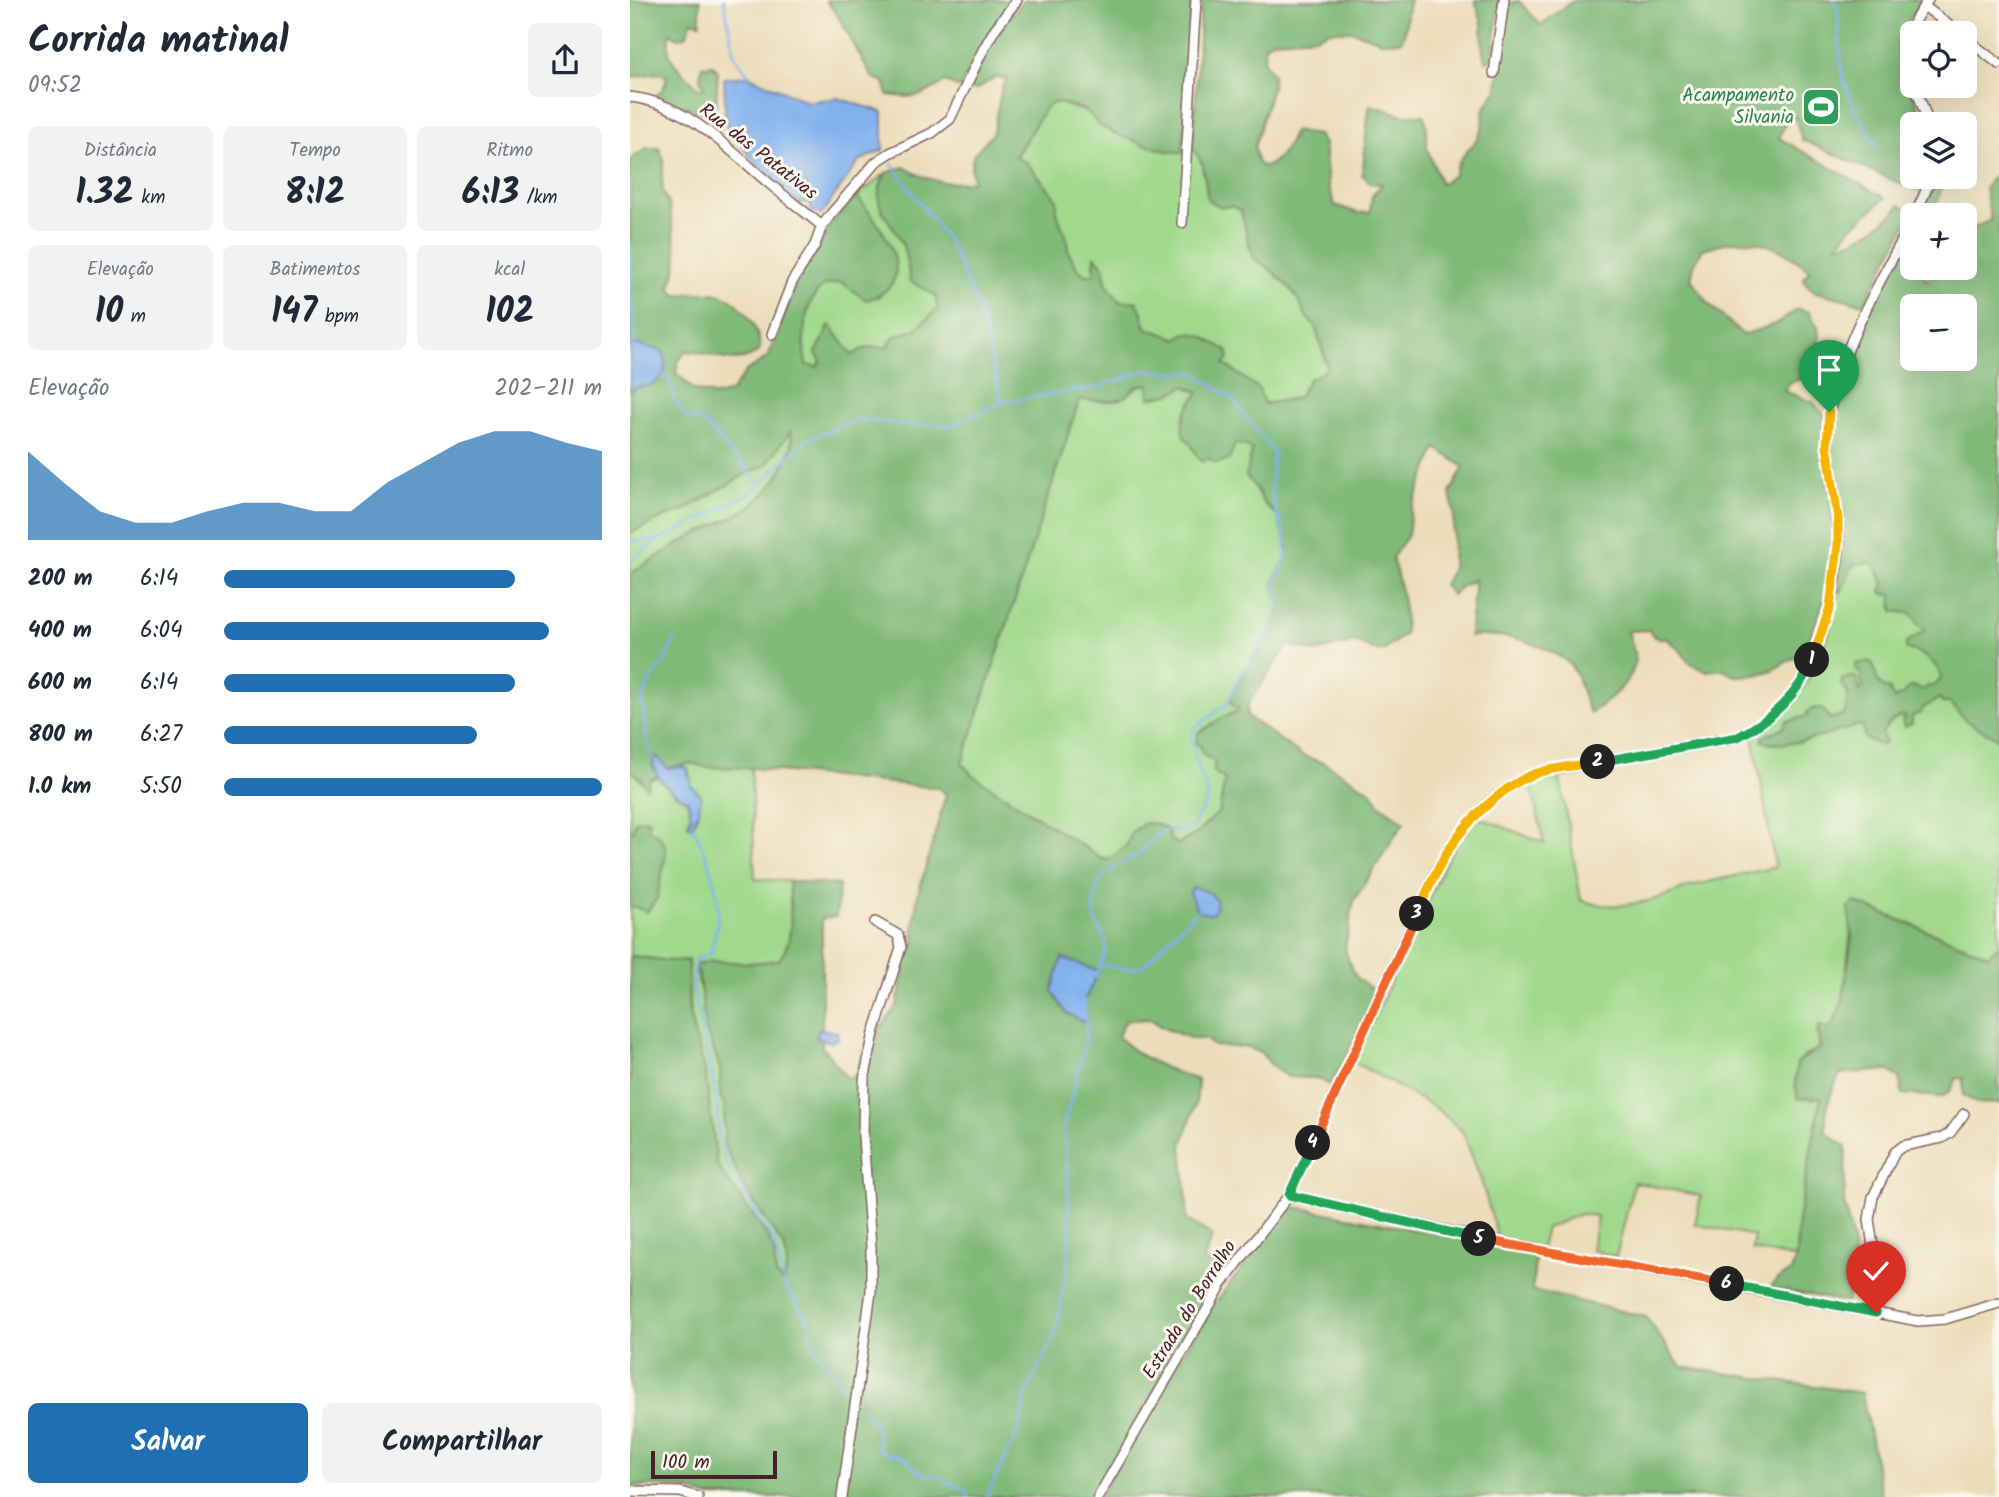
<!DOCTYPE html>
<html lang="pt">
<head>
<meta charset="utf-8">
<style>
	:root { --surface:#fff; --page:#f2f2f3; --text:#1f2937; --muted:#747a83; --accent:#1f6fb2 }
	body { margin:0; font-family:Kalam,sans-serif; background:var(--page); color:var(--text); height:100vh; display:flex; flex-direction:column; font-size:26px; white-space:nowrap }
	* { box-sizing:border-box; margin:0 }
	p { font-size:23px; color:var(--muted) }
	.icon { flex:none; width:38px; height:38px; fill:none; stroke:currentColor; stroke-width:2; stroke-linecap:round; stroke-linejoin:round }
	.map { position:relative; flex:1; overflow:hidden }
	.details { display:flex; flex-direction:column; background:var(--surface); width:630px }
	.details>* { flex:none }
	.tools { position:absolute; left:1270px; top:21px; display:grid; gap:14px }
	.tools a { display:grid; place-items:center; width:77px; height:77px; border-radius:10px; background:var(--surface); box-shadow:0 7px 28px #0002; font-size:35px }
	.scale { position:absolute; left:21px; bottom:18px; width:126px; box-sizing:border-box; padding-left:7px; border:4px solid #4a1f2b; border-top:0; font-size:19px; line-height:24px; white-space:nowrap; color:#4a1f2b; -webkit-text-stroke:5px #fbf7ec; paint-order:stroke }
	.pin { position:absolute; display:grid; place-items:center; width:60px; height:60px; color:#fff; margin:-72px -30px; border-radius:50% 50% 50% 0; rotate:-45deg; box-shadow:0 0 7px #0007 }
	.pin .icon { rotate:45deg }
	.km { position:absolute; width:35px; height:35px; margin:-18px; border-radius:50%; background:#222; color:#fff; font-size:19px; line-height:35px; text-align:center }
	.round { display:grid; place-items:center; flex:none; width:74px; height:74px; border-radius:10px; background:var(--page) }
	.head { display:flex; align-items:center; justify-content:space-between; height:119px; padding:0 28px }
	h1 { font-size:38px; font-weight:700; line-height:52px }
	.stats { display:grid; grid-template-columns:repeat(3,1fr); gap:10px; height:119px; padding:7px 28px }
	.stats div { display:grid; align-content:center; border-radius:10px; background:var(--page); text-align:center }
	.stats b { font-size:35px; font-weight:700 }
	.stats small { font-size:19px; font-weight:400 }
	.stats p { font-size:19px }
	.chart { height:196px; padding:14px 28px }
	.chart p { display:flex; justify-content:space-between }
	.chart svg { width:100%; height:126px; margin-top:7px; fill:var(--accent); opacity:.7 }
	.action { display:flex; gap:14px; margin-top:auto; padding:14px 28px }
	.action a { flex:1; height:80px; border-radius:10px; background:var(--accent); color:#fff; font-size:28px; font-weight:700; line-height:80px; text-align:center }
	.action a+a { background:var(--page); color:var(--text) }
	ul { padding:0 28px; list-style:none; font-size:23px }
	li { display:grid; grid-template-columns:112px 84px 1fr; align-items:center; height:52px }
	li i { height:18px; border-radius:9px; background:var(--accent) }
	main { display:flex; flex:1; min-height:0 }
	.map>svg:first-child { display:block }
	.green { fill:#a0d98c; stroke:#757c5c; stroke-width:2 }
	.forest { fill:#80b978; stroke:#656c52; stroke-width:2; fill-rule:evenodd }
	.water { fill:#82b2ed; stroke:#66688c; stroke-width:2 }
	.lines { fill:none; stroke-linecap:round; stroke-linejoin:round }
	.stream { stroke:#82b2ed; stroke-width:2.5 }
	.minor-casing { stroke:#83625d; stroke-width:12 }
	.minor { stroke:#fff; stroke-width:9 }
	.split-1-casing { stroke:#fff; stroke-width:14 }
	.split-2-casing { stroke:#fff; stroke-width:14 }
	.split-3-casing { stroke:#fff; stroke-width:14 }
	.split-4-casing { stroke:#fff; stroke-width:14 }
	.split-5-casing { stroke:#fff; stroke-width:14 }
	.split-6-casing { stroke:#fff; stroke-width:14 }
	.split-7-casing { stroke:#fff; stroke-width:14 }
	.split-1 { stroke:#f5b400; stroke-width:9 }
	.split-2 { stroke:#22a559; stroke-width:9 }
	.split-3 { stroke:#f5b400; stroke-width:9 }
	.split-4 { stroke:#f0652b; stroke-width:9 }
	.split-5 { stroke:#22a559; stroke-width:9 }
	.split-6 { stroke:#f0652b; stroke-width:9 }
	.split-7 { stroke:#22a559; stroke-width:9 }
	.labels { text-anchor:middle; dominant-baseline:central; stroke-width:6; stroke-linejoin:round; paint-order:stroke }
	.leisure-label { font-size:19px; fill:#27864d; stroke:#fbf7ec; text-anchor:end }
	.street-label { font-size:19px; fill:#4a1f2b; stroke:#fbf7ec }
</style>
</head>
<body>
<main>
<section class="details">
<div class="head"><div><h1>Corrida matinal</h1><p>09:52</p></div><a class="round"><svg class="icon" aria-label="share" viewBox="0 0 24 24"><path d="M12 15V3M7 8l5-5 5 5M5 13v7h14v-7"/></svg></a></div>
<div class="stats">
<div><p>Distância</p><b>1.32<small> km</small></b></div>
<div><p>Tempo</p><b>8:12</b></div>
<div><p>Ritmo</p><b>6:13<small> /km</small></b></div>
</div>
<div class="stats">
<div><p>Elevação</p><b>10<small> m</small></b></div>
<div><p>Batimentos</p><b>147<small> bpm</small></b></div>
<div><p>kcal</p><b>102</b></div>
</div>
<div class="chart"><p><span>Elevação</span>202–211 m</p>
<svg viewBox="0 0 160 44" preserveAspectRatio="none"><path d="M0 44V13L10 24L20 34L30 38L40 38L50 34L60 31L70 31L80 34L90 34L100 24L110 17L120 10L130 6L140 6L150 10L160 13V44z"/></svg>
</div>
<ul>
<li><b>200 m</b>6:14<i style="width:77%"></i></li>
<li><b>400 m</b>6:04<i style="width:86%"></i></li>
<li><b>600 m</b>6:14<i style="width:77%"></i></li>
<li><b>800 m</b>6:27<i style="width:67%"></i></li>
<li><b>1.0 km</b>5:50<i style="width:100%"></i></li>
</ul>
<div class="action"><a>Salvar</a><a>Compartilhar</a></div>
</section>
<div class="map">
<svg width="1369" height="1497" viewBox="0 0 1369 1497">
	<rect width="100%" height="100%" fill="#fbf7ec"/>
	<filter id="ink" filterUnits="userSpaceOnUse"><feTurbulence type="fractalNoise" baseFrequency=".0143" numOctaves="2"/><feDisplacementMap in="SourceGraphic" scale="14" xChannelSelector="R" yChannelSelector="G"/><feConvolveMatrix kernelMatrix="1 2 1 2 8 2 1 2 1" color-interpolation-filters="sRGB"/></filter>
	<filter id="wash" filterUnits="userSpaceOnUse"><feTurbulence type="fractalNoise" baseFrequency=".00686" numOctaves="4" result="noise"/><feDisplacementMap in="SourceGraphic" scale="28" xChannelSelector="R" yChannelSelector="G"/><feGaussianBlur stdDeviation="1.57" result="paint"/><feColorMatrix in="noise" values="0 0 0 0 0 0 0 0 0 0 0 0 0 0 0 0 0 1.4 0 .05"/><feComposite in="paint" operator="in"/></filter>
	<g filter="url(#wash)">
		<rect width="100%" height="100%" fill="#ecddba"/>
		<!-- green -->
		<path class="green" d="M425 102 459 113 467 123 476 129 512 144 536 151 553 152 563 148 573 165V174L591 207 602 206 611 211 623 258 638 267 660 288 670 301 677 318 685 326 697 368 690 375 679 379 668 398 634 404 629 389 594 364 597 350 583 344 574 337 555 333 548 339 516 328 511 310 490 302 476 283 475 276 464 263V274L455 275 447 268 438 251V242L427 214V199L397 163 385 158 415 108Z
			M256 173C241 199 262 220 272 244 277 256 278 268 280 281L305 295 308 309 285 330 265 336 257 347H241L221 356 200 326 186 353 191 361 188 368 176 365C172 343 172 300 194 286 198 284 206 283 211 282L236 300 249 296 261 283 251 230 227 196Z
			M518 384 521 397 539 394 555 386 569 393C544 422 551 441 582 461L605 443 617 445 622 450C615 469 623 491 636 505 639 509 645 512 648 517 651 524 654 536 656 543 662 570 635 571 650 606L644 622 600 698 603 706 608 707V710L582 724 570 745 573 754 585 763 587 775 595 779 589 812 566 834 548 844 540 840 538 830 527 824 502 832 497 845 479 860 471 858 345 777 332 764 449 400C462 399 483 404 494 397 506 390 501 387 518 384Z
			M160 431C164 445 160 454 153 467 128 514 103 514 61 537 40 549 20 562 0 574V533L35 517 53 511 116 474 136 465Z
			M1213 548 1246 553 1369 720V945L1359 955 1224 902 1213 1001 1201 1029 1188 1026 1187 1033 1190 1048 1173 1057 1182 1099 1192 1096 1168 1220 1166 1258 1122 1250 1124 1236 1065 1224 1071 1196 1004 1182 986 1257 962 1250 967 1216 950 1214 916 1228 911 1248 868 1239 852 1183 833 1132 806 1108 724 1062 815 863 829 839 848 817 914 843 900 781 929 774 951 900C978 911 1014 904 1041 894 1048 892 1053 888 1061 886 1089 879 1117 874 1145 867L1123 735C1138 719 1158 708 1171 690 1198 652 1209 594 1213 548Z
			M64 763 74 767 121 768 125 879 159 881C160 908 166 938 149 960 122 967 93 960 65 965L82 1044 90 1068V1096L94 1104V1144L112 1183 155 1249 157 1262 154 1285 146 1275 144 1252 138 1237 87 1165 75 1071C73 1061 68 1054 66 1044 59 1019 59 995 59 969L40 961 0 956V907H6L17 912 27 898 36 852 3 830 0 832V769L17 787 19 780 28 776 46 795 56 798 61 813 58 823 65 821 71 795 61 786 58 769 48 768 51 764Z"/>
		<!-- forest -->
		<path class="forest" d="M0 0H70V23L62 21 56 36 48 38 40 33C33 62 51 70 70 89L74 87 70 79 72 66 83 65 88 71 86 105 76 113 23 98C32 91 37 87 36 75L29 73 0 77Z
			M196 0H381L351 46 330 88 315 82C291 97 286 99 258 95L254 82 242 77 209 18Z
			M394 0H562L553 152C539 155 480 134 468 124 464 121 462 115 457 112 448 106 435 104 425 102L415 108 385 157 397 163 427 199V214L438 242V251L447 268 455 275 464 274 465 256 473 266 476 283 490 302 506 301 511 310 516 328 548 339C565 324 580 343 597 350L599 358 594 364 629 389 634 404 668 398 679 379 690 374 697 368V363L685 326 677 318 669 301 660 288 638 267 623 258 611 211 602 206 591 207 578 200 573 165 563 148 571 0H780C775 13 778 31 771 41L754 42 723 31H698L686 37 643 40 635 45 634 62 643 74 642 87 624 148 628 164 635 167C652 159 657 147 664 131L688 135 694 144 698 185 705 205 728 213 740 212 742 196 752 184 740 183 732 174C736 151 735 128 740 105L773 115H794L797 127V148L811 184 824 175C829 149 859 141 853 111L867 89 878 3 889 1 911 25 944 0H1293C1286 10 1276 22 1272 34 1263 61 1286 98 1295 124H1283V177H1298L1292 193 1172 140 1165 116 1155 124 1149 138 1255 198 1222 227 1207 245C1231 240 1254 224 1270 205L1282 213 1234 304 1186 292 1174 282V277L1180 270C1140 241 1121 233 1073 249L1064 265 1061 279 1079 304 1113 335 1148 323 1168 309 1179 312 1188 327 1190 354 1179 362V376L1159 383 1154 391 1183 402 1195 416 1194 461 1204 529 1202 571 1197 594 1179 640 1169 655 1142 670 1126 675 1105 676 1094 669 1075 671 1059 662 1049 649 1037 639 1024 637 1019 630 998 631C1000 639 1004 649 1005 658 1006 680 977 702 960 713 951 698 952 682 942 667 939 661 931 658 925 654 899 638 870 634 840 636 840 617 845 599 844 580L831 586 822 595 814 585 822 570 824 512 820 493 834 467 806 448 781 510 778 535 762 558C770 583 776 608 775 634L753 651 744 650 725 642 685 652 658 645 618 704 617 716 673 756 694 763 742 792 750 805 774 822 724 900 715 949 722 971 729 980 748 993 701 1085 686 1078 658 1077 645 1069 632 1054 618 1047 584 1046 575 1039H563L531 1027 521 1019 497 1020 491 1028 488 1037C509 1058 539 1071 568 1080L566 1103 552 1145 557 1203 556 1219 583 1236 573 1260 595 1272 506 1421 464 1497H76C51 1485 27 1485 0 1487V956L40 961 58 960C60 977 57 994 59 1011 62 1032 71 1051 75 1071L87 1165 138 1237 144 1252 146 1275 154 1284 157 1262 155 1249 112 1183 94 1144V1104L90 1096V1068L75 1027 69 976 65 965 83 961 121 963 149 960C166 938 160 908 159 881L209 885 206 917 192 918V1047L217 1078 225 1076 238 1041 247 1033 267 1006 275 964 284 944V925L287 898 316 794 308 788 121 768 74 767 63 763 37 768 28 758 22 764 28 776 19 780 17 788 11 779 0 769V574C19 563 37 550 56 540 99 516 127 515 153 467 160 455 165 444 160 432L136 465 116 474 52 511 35 517 0 533V387L2 390 18 347 0 343V160L17 148H29L34 160 32 176 33 192 39 204 47 255 46 269 40 287 46 295C81 292 98 287 120 319 126 328 130 338 130 350 107 371 83 352 56 351L48 362 46 373 64 390 87 396 101 392 116 371 138 357 170 276 190 246 200 224 227 196C250 226 297 282 236 300L211 282C206 283 198 284 194 286 172 300 172 343 176 365L188 367 191 361 186 353 200 325 222 355C233 347 243 347 257 347L265 336 285 330 308 309 305 295 280 281C278 268 277 256 272 243 259 216 237 206 256 173L274 167C295 180 318 186 343 181L341 166 344 154 363 133 372 87 377 79 365 77 347 89 338 90 366 33ZM518 384 520 398 539 394 555 386 565 390 569 393C557 407 549 419 554 437 563 443 564 454 572 462L577 458 586 463 599 460 605 444 617 446 622 450 616 476 629 492 633 502 647 516 657 546 655 560 644 581 645 594 650 606C638 640 613 666 600 699L603 706 608 707V710L605 714C591 715 581 727 568 732L566 744 570 745 573 754 585 763 583 771 595 779 589 812 566 834 548 844 540 840 538 830 527 824 515 823 502 832 497 845 478 860 471 858 345 777 332 764 449 400C462 399 483 404 494 397 505 390 502 385 518 384ZM432 958 469 971 455 999Z
			M845 0H869L864 50 860 60 856 61 853 53 852 23Z
			M1306 177H1314L1304 215H1288L1302 191Z
			M1362 178H1369V742L1365 737 1336 721 1320 703H1312L1310 698 1293 708 1291 713 1282 716V724L1274 727 1272 720 1276 718 1275 716C1265 716 1257 725 1252 733L1255 740 1254 744 1250 745 1235 739 1233 727 1230 725C1205 732 1155 751 1132 741L1133 737 1153 728 1157 721 1177 716V712C1189 704 1194 709 1200 719L1215 714 1218 693 1211 684 1212 680 1223 676 1227 679 1229 690 1233 688 1230 673 1226 669V664L1239 661 1243 664C1247 674 1245 686 1259 689L1264 699 1274 694C1277 686 1285 684 1292 690L1299 686H1304L1311 679C1309 663 1291 651 1276 649V643L1295 630 1287 623C1284 609 1273 614 1263 611L1262 595 1253 594 1251 591 1254 584 1244 564 1237 562 1223 565 1210 594 1207 576 1214 519 1210 510C1207 487 1201 463 1201 441 1199 369 1250 287 1283 226V268H1295L1294 279 1298 280 1304 268H1335V232L1361 220 1355 189ZM1283 306H1335V359H1283Z
			M16 819 19 822V830C29 833 36 842 36 853L27 898 17 912 6 907H0V832L3 830 5 821Z
			M1224 902 1358 955 1369 945V1104L1346 1103 1333 1095V1078L1326 1079 1321 1090 1312 1097 1273 1094 1269 1078 1258 1070 1210 1074C1200 1093 1194 1110 1196 1132L1216 1147 1214 1203 1223 1242 1224 1266 1217 1302 1140 1288 1147 1279 1161 1272 1166 1257 1168 1220 1191 1097 1168 1099 1165 1083 1167 1063 1190 1048 1188 1026 1201 1028 1213 1001 1222 936 1218 908Z
			M660 1206 906 1253 902 1290 1016 1317 1051 1367 1232 1393 1252 1497H469L576 1315Z"/>
		<!-- water -->
		<path class="water" d="M119 76 178 102 207 98 253 112V150L229 161 191 215 181 210V202L168 203 142 185 96 125 94 78Z
			M0 343 33 351C40 373 30 387 6 387L2 390 0 387Z
			M23 756 28 758 37 768 54 767 58 769V775L61 776V786L71 795 69 810 62 827 58 825 61 816 58 801C43 793 21 778 23 756Z
			M564 887 581 893 586 900V909L581 914 567 911 559 892Z
			M432 958 469 971 455 999 456 1023 436 1013 422 991Z
			M189 1029 207 1032 208 1039 201 1042 186 1038Z"/>
		<g class="lines">
			<!-- stream -->
			<path class="stream" d="M94 0 104 55 119 76
				M1205 0C1211 22 1209 42 1211 65 1215 95 1231 123 1248 148
				M262 164 319 242 350 312 372 402
				M0 247 4 344
				M32 377 39 378 46 404 56 417 72 421 130 484
				M0 542 31 539 118 495 176 440 229 419 277 425H324L372 402 468 387 515 371 565 373 601 398 644 453C642 469 639 486 643 502 646 517 657 534 656 550 656 576 636 575 650 606L644 622 608 679 598 703 562 730 561 738 571 778 577 787 578 797 562 828 558 831 544 829 534 831 522 838 512 852 472 875 465 893 464 908 465 921 474 936 476 949 466 977
				M0 561 28 540
				M24 759 18 748 12 702 20 680 34 662 45 639
				M62 826C75 851 88 882 88 910 89 924 83 940 81 954L65 959 63 988 80 1068 87 1107 89 1138 97 1165 145 1243 154 1285 179 1322 183 1347 211 1383 220 1398
				M472 965 498 969 513 966 567 911
				M232 1408 246 1425 249 1450C257 1455 267 1454 276 1459 282 1463 280 1463 284 1468 292 1476 301 1475 311 1477L317 1482 335 1490 338 1497
				M356 1497 389 1430 397 1392 426 1332 439 1253V1200L434 1125 456 1040 455 1001"/>
		</g>
	</g>
	<g filter="url(#ink)">
		<g class="lines">
			<defs>
				<path id="minor" d="M1294 6 1329 33
					M1335 38 1369 64
					M864 73 874 0
					M1283 78C1273 38 1275 34 1298 0
					M1285 86 1299 124
					M0 97C57 103 100 151 141 185 158 199 175 212 192 226
					M1285 215 1302 177
					M552 223 566 0
					M142 334 162 282 185 245 192 226 201 214 246 162 260 153 302 133 320 119 353 50 365 29 387 0
					M659 1195C867 1245 1078 1281 1288 1321L1315 1319 1369 1303
					M1246 1313 1250 1293 1239 1219 1243 1197 1265 1152 1273 1146 1312 1138 1320 1133 1334 1114
					M0 1491 50 1492 68 1497
					M212 1497 241 1292V1247L233 1136 234 1080 244 1033 271 947 268 935 245 922
					M468 1497 592 1284 659 1195 806 871C830 828 859 793 906 773L1108 737C1128 727 1148 713 1162 695 1193 656 1213 569 1208 519 1204 482 1192 446 1200 408 1214 341 1251 280 1283 220"/>
			</defs>
			<!-- minor casing -->
			<use href="#minor" class="minor-casing"/>
			<!-- minor -->
			<use href="#minor" class="minor"/>
		</g>
	</g>
	<g class="lines" filter="url(#ink)">
		<defs>
			<path id="split-1" d="M1182 660 1200 607 1208 545V519L1197 445 1199 412"/>
			<path id="split-2" d="M968 762 1108 737C1139 721 1170 694 1182 660"/>
			<path id="split-3" d="M787 914C808 866 822 833 864 799 876 789 889 780 904 774 924 767 947 766 968 762"/>
			<path id="split-4" d="M683 1143 787 914"/>
			<path id="split-5" d="M683 1143 659 1195 849 1239"/>
			<path id="split-6" d="M849 1239 1097 1284"/>
			<path id="split-7" d="M1097 1284 1246 1313"/>
		</defs>
		<!-- split-1 casing -->
		<use href="#split-1" class="split-1-casing"/>
		<!-- split-2 casing -->
		<use href="#split-2" class="split-2-casing"/>
		<!-- split-3 casing -->
		<use href="#split-3" class="split-3-casing"/>
		<!-- split-4 casing -->
		<use href="#split-4" class="split-4-casing"/>
		<!-- split-5 casing -->
		<use href="#split-5" class="split-5-casing"/>
		<!-- split-6 casing -->
		<use href="#split-6" class="split-6-casing"/>
		<!-- split-7 casing -->
		<use href="#split-7" class="split-7-casing"/>
		<!-- split-1 -->
		<use href="#split-1" class="split-1"/>
		<!-- split-2 -->
		<use href="#split-2" class="split-2"/>
		<!-- split-3 -->
		<use href="#split-3" class="split-3"/>
		<!-- split-4 -->
		<use href="#split-4" class="split-4"/>
		<!-- split-5 -->
		<use href="#split-5" class="split-5"/>
		<!-- split-6 -->
		<use href="#split-6" class="split-6"/>
		<!-- split-7 -->
		<use href="#split-7" class="split-7"/>
	</g>
	<!-- icons -->
	<defs>
		<symbol id="stadium-square" viewBox="-11 -11 22 22"><rect x="-9" y="-9" width="18" height="18" rx="4" fill="#2e9e5b" stroke="#fbf7ec"/><path d="M0-5a6.5 5 0 1 0 0 10a6.5 5 0 1 0 0-10ZM-3.5-1.8h7v3.6h-7Z" fill="#fff"/></symbol>
	</defs>
	<g fill-rule="evenodd">
		<use href="#stadium-square" x="1169" y="85" width="44" height="44"/>
	</g>
	<g class="labels">
		<!-- leisure labels -->
		<g class="leisure-label">
			<text x="1164" y="96">Acampamento<tspan x="1164" dy="22">Silvania</tspan></text>
		</g>
		<!-- street labels -->
		<g class="street-label">
			<text transform="translate(128 152) rotate(38)">Rua das Patativas</text>
			<text transform="translate(560 1310) rotate(-58)">Estrada do Borralho</text>
		</g>
	</g>
</svg>
<div class="tools">
<a><svg class="icon" aria-label="locate" viewBox="0 0 24 24"><circle cx="12" cy="12" r="6"/><path d="M12 2v4M12 18v4M2 12h4M18 12h4"/></svg></a>
<a><svg class="icon" aria-label="layers" viewBox="0 0 24 24"><path d="M12 4l9 5-9 5-9-5zM3 14l9 5 9-5"/></svg></a>
<a>+</a>
<a>−</a>
</div>
<div class="scale">100 m</div>
<div class="pin" style="left:1199px;top:412px;background:#1e9e55"><svg class="icon" aria-label="arrive" viewBox="0 0 24 24"><path d="M6 21V4h12l-3 4 3 4H6"/></svg></div>
<div class="pin" style="left:1246px;top:1313px;background:#d93025"><svg class="icon" aria-label="check" viewBox="0 0 24 24"><path d="M5 12l5 5 9-10"/></svg></div>
<b class="km" style="left:1182px;top:660px">1</b>
<b class="km" style="left:968px;top:762px">2</b>
<b class="km" style="left:787px;top:914px">3</b>
<b class="km" style="left:683px;top:1143px">4</b>
<b class="km" style="left:849px;top:1239px">5</b>
<b class="km" style="left:1097px;top:1284px">6</b>
</div>
</main>
</body>
</html>
